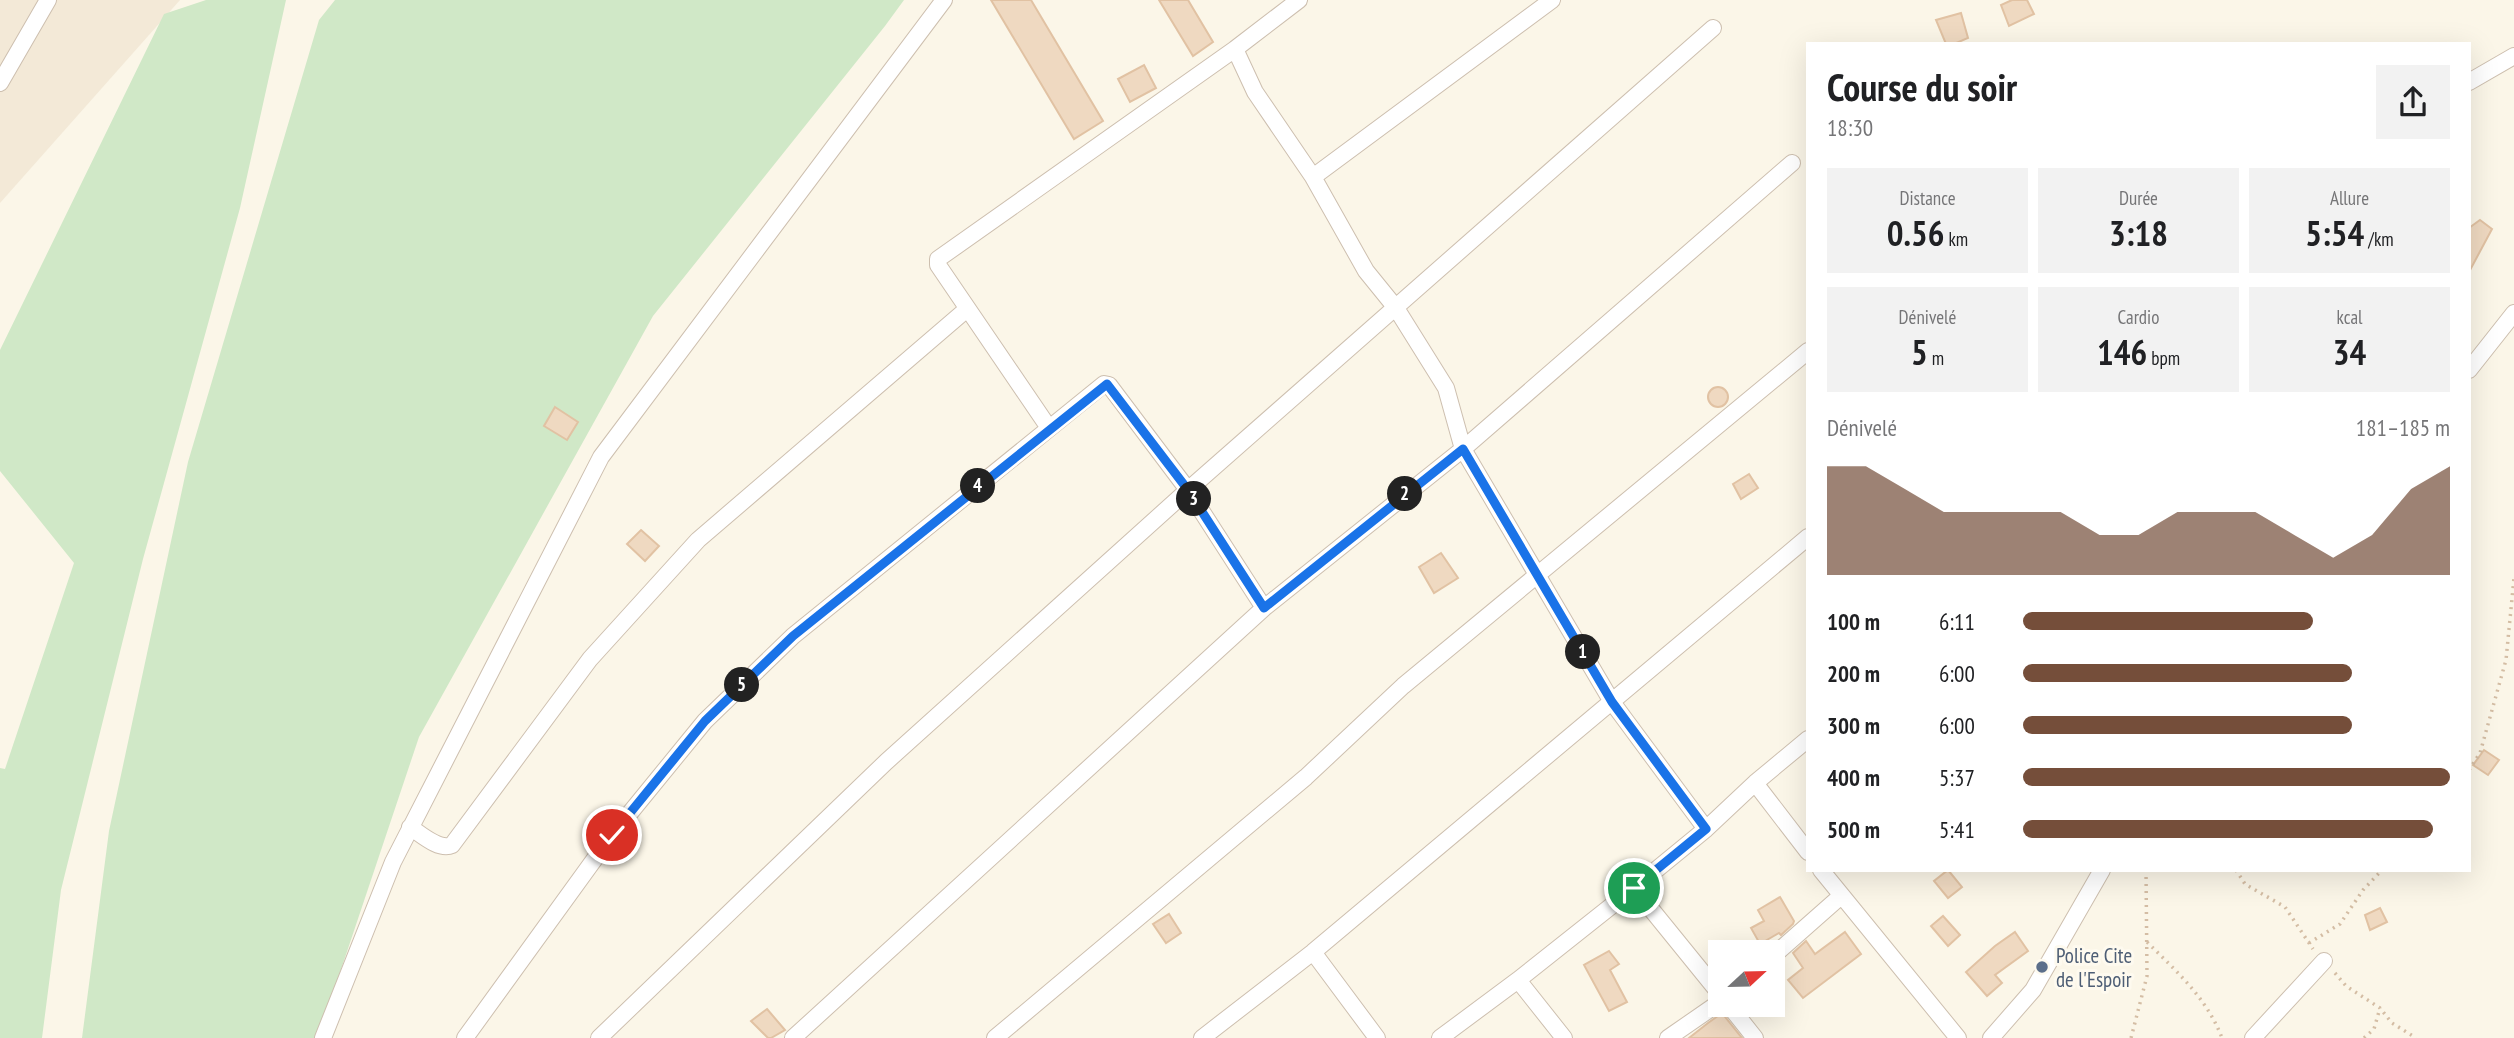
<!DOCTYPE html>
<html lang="fr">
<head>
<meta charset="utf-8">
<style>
	:root { --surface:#fff; --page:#f2f2f2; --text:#202124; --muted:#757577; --accent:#754e3a }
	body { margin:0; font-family:"PT Sans Narrow",sans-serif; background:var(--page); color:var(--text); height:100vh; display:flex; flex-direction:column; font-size:26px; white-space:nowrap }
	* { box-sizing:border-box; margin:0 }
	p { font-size:23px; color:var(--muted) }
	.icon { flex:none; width:38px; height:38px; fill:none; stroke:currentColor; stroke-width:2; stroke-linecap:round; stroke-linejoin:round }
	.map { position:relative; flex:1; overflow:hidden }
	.details { position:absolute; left:1806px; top:42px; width:665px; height:830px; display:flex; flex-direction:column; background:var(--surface); border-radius:0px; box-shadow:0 7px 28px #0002 }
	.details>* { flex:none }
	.needle { width:46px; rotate:68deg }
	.controls { position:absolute; left:1708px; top:940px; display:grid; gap:14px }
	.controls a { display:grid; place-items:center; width:77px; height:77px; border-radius:0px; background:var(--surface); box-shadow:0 7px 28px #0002; font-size:35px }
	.pin { position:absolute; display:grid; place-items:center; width:60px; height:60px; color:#fff; margin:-30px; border:4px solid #fff; border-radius:50%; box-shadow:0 2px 7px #0007 }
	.km { position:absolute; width:35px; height:35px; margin:-18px; border-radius:50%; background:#222; color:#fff; font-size:19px; line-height:35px; text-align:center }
	.round { display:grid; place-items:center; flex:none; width:74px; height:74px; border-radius:0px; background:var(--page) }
	.head { display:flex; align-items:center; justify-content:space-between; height:119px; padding:0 21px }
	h1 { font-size:38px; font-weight:700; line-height:52px }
	.metrics { display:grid; grid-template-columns:repeat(3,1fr); gap:10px; height:119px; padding:7px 21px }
	.metrics div { display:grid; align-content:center; border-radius:0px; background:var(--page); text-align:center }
	.metrics b { font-size:35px; font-weight:700 }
	.metrics small { font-size:19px; font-weight:400 }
	.metrics p { font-size:19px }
	.chart { height:196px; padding:14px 21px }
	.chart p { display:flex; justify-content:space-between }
	.chart svg { width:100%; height:126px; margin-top:7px; fill:var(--accent); opacity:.7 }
	ul { padding:0 21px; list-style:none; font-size:23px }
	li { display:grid; grid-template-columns:112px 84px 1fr; align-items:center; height:52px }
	li i { height:18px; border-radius:9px; background:var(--accent) }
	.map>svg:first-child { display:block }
	.residential { fill:#f3e9d7 }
	.green { fill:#d0e8c7 }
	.building { fill:#efd9c1; stroke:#e1c2a3; stroke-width:2 }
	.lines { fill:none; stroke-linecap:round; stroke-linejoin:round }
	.minor-casing { stroke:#cdbfaf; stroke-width:18 }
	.path { stroke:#d4bda4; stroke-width:3.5; stroke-dasharray:2 5; stroke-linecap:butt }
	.minor { stroke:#fff; stroke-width:16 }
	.route-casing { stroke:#fff; stroke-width:14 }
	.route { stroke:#1a73e8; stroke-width:9 }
	.service-dot { fill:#5c6f8a; stroke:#fefaef; stroke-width:2.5 }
	.labels { text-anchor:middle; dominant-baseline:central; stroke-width:6; stroke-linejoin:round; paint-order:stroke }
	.service-label { font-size:21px; fill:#4e5e75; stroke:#fefaef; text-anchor:start }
</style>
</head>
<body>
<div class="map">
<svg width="2514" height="1038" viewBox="0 0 2514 1038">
	<rect width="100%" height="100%" fill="#fbf6e8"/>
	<!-- residential -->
	<path class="residential" d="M0 0H180L0 203Z"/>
	<!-- green -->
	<path class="green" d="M206 0H286L240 208 143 559 61 890 42 1038H0V768L5 769 74 563 0 471V350L164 14Z
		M335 0H904L885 26 653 316 419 737 318 1038H82L109 831 188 462 319 20Z"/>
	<!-- building -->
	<path class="building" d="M991 0H1031L1103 121 1074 139Z
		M1159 0H1188L1213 42 1193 56Z
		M2012 0H2027L2034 14 2009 26 2001 5Z
		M1961 13 1968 38 1954 44H1946L1936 20Z
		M1144 65 1156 88 1130 102 1118 79Z
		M2480 220 2492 229 2469 272V228Z
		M1708 397a10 10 0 1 1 20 0a10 10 0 1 1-20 0Z
		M555 407 578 422 567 440 544 426Z
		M1749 474 1758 488 1741 499 1733 484Z
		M641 530 659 546 645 561 627 544Z
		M1441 553 1458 578 1434 593 1419 567Z
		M2484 750 2499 760 2488 775 2473 765Z
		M1948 870 1962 887 1948 898 1934 881Z
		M1780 897 1794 921 1793 924 1781 935 1779 933 1760 944 1751 928 1764 921 1758 910Z
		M2380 908 2387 922 2370 930 2365 915Z
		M1169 914 1181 933 1166 943 1153 924Z
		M1943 916 1960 935 1948 946 1931 926Z
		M1845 932 1861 954 1803 998 1788 980 1803 968 1793 953 1806 941 1815 954Z
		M2015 932 2028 951 1995 975 2002 983 1987 996 1966 972 1995 946Z
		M1609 951 1619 964 1610 970 1627 1002 1609 1011 1584 965Z
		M767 1009 785 1030 771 1038H768L751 1021Z
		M1722 1013 1742 1038H1689L1708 1023Z"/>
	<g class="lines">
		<defs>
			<path id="minor" d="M1235 49 1255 92 1313 177 1366 271 1396 308 1446 388 1463 449 1612 702 1706 829
				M2469 82 2514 56
				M0 83 48 0
				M1313 177 1552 0
				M2469 370 2514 313
				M1049 428 938 265V259L1235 49 1299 0
				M1755 783 1808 852
				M410 827C421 834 439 851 452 845L590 659 698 540 967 309
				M1821 870 1958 1038
				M1634 888 1720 994
				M1313 952 1377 1038
				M1773 956 1841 896
				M1518 980 1564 1038
				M1728 1004 1755 1038
				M323 1038 393 862 601 457 944 0
				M465 1038 612 835 705 721 793 636 1104 384 1109 385 1188 490 1264 608
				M599 1038 886 762 1188 490 1713 28
				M793 1038 1264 608 1463 449 1792 163
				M995 1038 1306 777 1403 686 1808 351
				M1202 1038 1313 952 1808 537
				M1440 1038 1518 980 1634 888 1706 829 1755 783 1808 739
				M1668 1038 1720 1002
				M1991 1038 2033 990 2102 870
				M2253 1038 2324 961"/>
		</defs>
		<!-- minor casing -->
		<use href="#minor" class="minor-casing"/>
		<!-- path -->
		<path class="path" d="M2469 770 2480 753 2506 660 2514 578
			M2236 870 2245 884 2285 907 2313 949
			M2147 942C2176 971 2207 998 2222 1038
			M2309 943 2340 924 2363 890 2382 870
			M2335 973 2346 986 2380 1008 2392 1023 2416 1038
			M2131 1038 2147 976 2146 870
			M2364 1038 2374 1029 2380 1008"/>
		<!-- minor -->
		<use href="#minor" class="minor"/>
	</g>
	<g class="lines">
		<defs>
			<path id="route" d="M612 835 705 721 793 636 1107 384 1188 490 1264 608 1463 449 1612 702 1706 829 1634 888"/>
		</defs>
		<!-- route casing -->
		<use href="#route" class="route-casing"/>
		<!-- route -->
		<use href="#route" class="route"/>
	</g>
	<!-- markers -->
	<circle class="service-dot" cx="2042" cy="967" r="7"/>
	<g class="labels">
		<!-- service labels -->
		<g class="service-label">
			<text x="2056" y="955">Police Cite<tspan x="2056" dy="24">de l'Espoir</tspan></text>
		</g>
	</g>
</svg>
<div class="controls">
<a><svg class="needle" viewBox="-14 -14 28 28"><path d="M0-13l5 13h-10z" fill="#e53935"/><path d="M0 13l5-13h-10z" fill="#757577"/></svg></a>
</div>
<div class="pin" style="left:1634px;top:888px;background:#1e9e55"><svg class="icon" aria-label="arrive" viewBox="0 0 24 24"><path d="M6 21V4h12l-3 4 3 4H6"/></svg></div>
<div class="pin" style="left:612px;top:835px;background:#d93025"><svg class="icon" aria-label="check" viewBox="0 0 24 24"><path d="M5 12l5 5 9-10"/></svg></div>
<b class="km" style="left:1583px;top:652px">1</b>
<b class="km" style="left:1405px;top:494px">2</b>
<b class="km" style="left:1194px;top:499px">3</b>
<b class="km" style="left:978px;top:486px">4</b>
<b class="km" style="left:742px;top:685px">5</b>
<section class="details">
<div class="head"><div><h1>Course du soir</h1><p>18:30</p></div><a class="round"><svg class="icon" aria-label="share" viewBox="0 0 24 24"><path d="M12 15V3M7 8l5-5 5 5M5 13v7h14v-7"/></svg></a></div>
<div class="metrics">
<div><p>Distance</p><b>0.56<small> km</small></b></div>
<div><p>Durée</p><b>3:18</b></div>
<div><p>Allure</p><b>5:54<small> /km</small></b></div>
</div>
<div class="metrics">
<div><p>Dénivelé</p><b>5<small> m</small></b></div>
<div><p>Cardio</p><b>146<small> bpm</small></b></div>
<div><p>kcal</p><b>34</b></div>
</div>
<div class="chart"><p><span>Dénivelé</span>181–185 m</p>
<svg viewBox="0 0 160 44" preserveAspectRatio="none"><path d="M0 44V6L10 6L20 14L30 22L40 22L50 22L60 22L70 30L80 30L90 22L100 22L110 22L120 30L130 38L140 30L150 14L160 6V44z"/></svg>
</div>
<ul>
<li><b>100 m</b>6:11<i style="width:68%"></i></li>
<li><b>200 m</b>6:00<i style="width:77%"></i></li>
<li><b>300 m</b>6:00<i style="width:77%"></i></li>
<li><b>400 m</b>5:37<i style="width:100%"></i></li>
<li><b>500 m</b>5:41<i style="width:96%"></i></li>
</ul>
</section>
</div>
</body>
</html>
